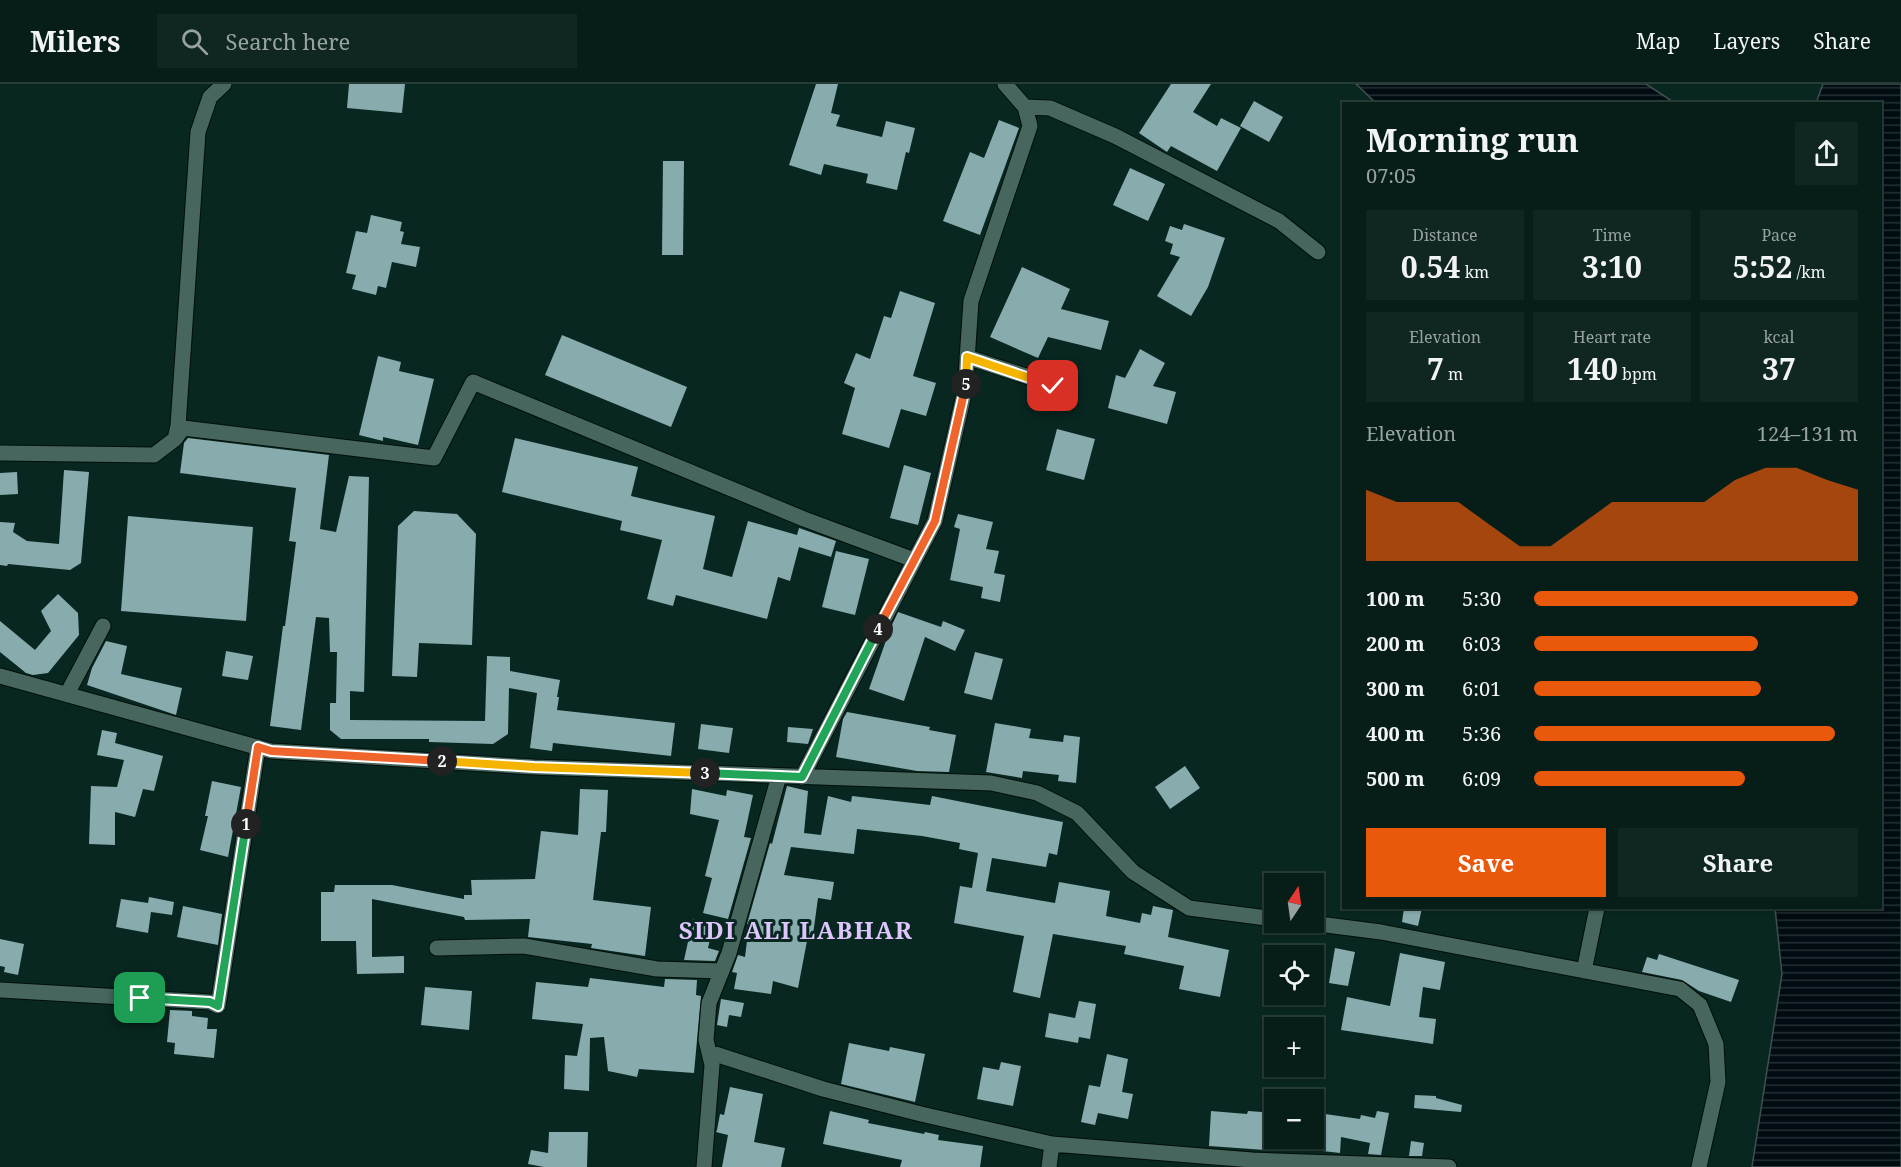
<!DOCTYPE html>
<html lang="en">
<head>
<meta charset="utf-8">
<style>
	:root { --surface:#061d18; --page:#0f2621; --text:#f1f3f6; --muted:#98a2a2; --line:#273b37; --accent:#ea580c }
	body { margin:0; font-family:"Noto Serif",serif; background:var(--page); color:var(--text); height:100vh; display:flex; flex-direction:column; font-size:22px; white-space:nowrap }
	* { box-sizing:border-box; margin:0 }
	p { font-size:20px; color:var(--muted) }
	.icon { flex:none; width:33px; height:33px; fill:none; stroke:currentColor; stroke-width:2; stroke-linecap:round; stroke-linejoin:round }
	.map { position:relative; flex:1; overflow:hidden }
	.sheet { position:absolute; left:1342px; top:18px; width:540px; height:807px; display:flex; flex-direction:column; background:var(--surface); border-radius:0px; box-shadow:0 2px 4px #0004,0 0 0 2px var(--line) }
	.sheet>* { flex:none }
	.needle { width:39px; rotate:13deg }
	.buttons { position:absolute; left:1264px; top:789px; display:grid; gap:12px }
	.buttons a { display:grid; place-items:center; width:60px; height:60px; border-radius:0px; background:var(--surface); box-shadow:0 2px 4px #0004,0 0 0 2px var(--line); font-size:30px }
	.pin { position:absolute; display:grid; place-items:center; width:51px; height:51px; color:#fff; margin:-26px; border-radius:12px; box-shadow:0 3px 9px #0006 }
	.km { position:absolute; width:30px; height:30px; margin:-15px; border-radius:50%; background:#222; color:#fff; font-size:16px; line-height:30px; text-align:center }
	.round { display:grid; place-items:center; flex:none; width:63px; height:63px; border-radius:0px; background:var(--page) }
	.headline { display:flex; align-items:center; justify-content:space-between; height:102px; padding:0 24px }
	h1 { font-size:33px; font-weight:700; line-height:45px }
	.metrics { display:grid; grid-template-columns:repeat(3,1fr); gap:9px; height:102px; padding:6px 24px }
	.metrics div { display:grid; align-content:center; border-radius:0px; background:var(--page); text-align:center }
	.metrics b { font-size:30px; font-weight:700 }
	.metrics small { font-size:16px; font-weight:400 }
	.metrics p { font-size:16px }
	.chart { height:168px; padding:12px 24px }
	.chart p { display:flex; justify-content:space-between }
	.chart svg { width:100%; height:108px; margin-top:6px; fill:var(--accent); opacity:.7 }
	.primary-button { display:flex; gap:12px; margin-top:auto; padding:12px 24px }
	.primary-button a { flex:1; height:69px; border-radius:0px; background:var(--accent); color:#fff; font-size:24px; font-weight:700; line-height:69px; text-align:center }
	.primary-button a+a { background:var(--page); color:var(--text) }
	ul { padding:0 24px; list-style:none; font-size:20px }
	li { display:grid; grid-template-columns:96px 72px 1fr; align-items:center; height:45px }
	li i { height:15px; border-radius:8px; background:var(--accent) }
	header { display:flex; align-items:center; gap:36px; box-sizing:border-box; height:84px; padding:0 30px; background:var(--surface); border-bottom:2px solid var(--line) }
	header strong { font-size:28px }
	nav { display:flex; gap:33px; margin-inline-start:auto; font-size:21px }
	.search { width:420px; height:54px; background:var(--page); display:flex; align-items:center; gap:15px; box-sizing:border-box; padding:0 21px; border-radius:0px; color:var(--muted); font-size:22px }
	.map>svg:first-child { display:block }
	.water { fill:url(#water-rules); stroke:#424f52; stroke-width:1.5 }
	.building { fill:#88abae }
	.lines { fill:none; stroke-linecap:round; stroke-linejoin:round }
	.minor-casing { stroke:#000f0a; stroke-width:17 }
	.minor { stroke:#47665d; stroke-width:15 }
	.split-1-casing { stroke:#fff; stroke-width:12 }
	.split-2-casing { stroke:#fff; stroke-width:12 }
	.split-3-casing { stroke:#fff; stroke-width:12 }
	.split-4-casing { stroke:#fff; stroke-width:12 }
	.split-5-casing { stroke:#fff; stroke-width:12 }
	.split-6-casing { stroke:#fff; stroke-width:12 }
	.split-1 { stroke:#22a559; stroke-width:8 }
	.split-2 { stroke:#f0652b; stroke-width:8 }
	.split-3 { stroke:#f5b400; stroke-width:8 }
	.split-4 { stroke:#22a559; stroke-width:8 }
	.split-5 { stroke:#f0652b; stroke-width:8 }
	.split-6 { stroke:#f5b400; stroke-width:8 }
	.labels { text-anchor:middle; dominant-baseline:central; stroke-width:6; stroke-linejoin:round; paint-order:stroke }
	.district-label { font-size:24px; font-weight:bold; letter-spacing:1.5px; fill:#dec5fc; stroke:#082720 }
</style>
</head>
<body>
<header>
<strong>Milers</strong>
<div class="search"><svg class="icon" aria-label="search" viewBox="0 0 24 24"><circle cx="10" cy="10" r="6"/><path d="M15 15l6 6"/></svg>Search here</div>
<nav><a>Map</a><a>Layers</a><a>Share</a></nav>
</header>
<div class="map">
<svg width="1901" height="1083" viewBox="0 0 1901 1083">
	<defs>
		<pattern id="water-rules" width="6" height="5" patternUnits="userSpaceOnUse" patternTransform="scale(1.5)"><rect width="6" height="5" fill="#010c12"/><path d="M0 2.5h6" fill="none" stroke="#253034"/></pattern>
	</defs>
	<rect width="100%" height="100%" fill="#082720"/>
	<!-- water -->
	<path class="water" d="M1356 0H1646L1675 19H1376Z
		M1823 0H1901V1083H1752L1782 890 1775 824H1881V20L1816 19Z"/>
	<!-- building -->
	<path class="building" d="M349 0H405L402 29 347 24Z
		M816 0H838L831 29 840 31 836 42 882 53 886 37 915 44 909 69 906 68 897 106 866 99 868 90 824 80 821 91 789 81Z
		M1171 0H1211L1193 28 1217 42 1221 34 1241 44 1217 87 1171 62 1167 68 1139 49Z
		M1254 17 1283 33 1269 58 1240 42Z
		M999 36 1019 44 980 151 943 137 970 68 984 74Z
		M663 77H684L683 171H662Z
		M1130 84 1165 100 1148 137 1113 121Z
		M371 131 402 138 400 147 404 148 401 160 420 163 416 183 392 178 386 204 378 202 376 211 352 205 356 191 346 189 356 147 367 149Z
		M1184 140 1225 154 1208 203 1191 232 1157 212 1180 173 1170 170 1173 160 1165 157 1170 142 1182 146Z
		M1022 183 1070 205 1061 225 1109 237 1101 266 1048 253 1038 274 990 253Z
		M900 207 935 219 913 292 936 299 926 332 901 325 889 364 842 350 855 304 844 299 856 269 870 275 884 232 891 234Z
		M562 251 687 303 671 343 545 291Z
		M1140 265 1165 279 1153 302 1176 308 1167 340 1108 324 1116 291 1125 294Z
		M378 272 401 278 399 287 434 295 418 361 383 353V357L359 351Z
		M1057 345 1095 355 1084 396 1046 386Z
		M188 354 329 371 320 445 336 448 349 392 369 393 364 608 350 607V636L485 637 487 572 510 573V587L560 596 557 613H559L557 626 675 639 671 672 553 659 552 667 530 664 537 609 509 604 508 650 493 660 429 658V655H341L330 646V619H336L337 568H330L329 534 316 533 301 646 270 642 283 542H285L296 458 289 457 296 404 180 389 184 359Z
		M515 354 638 383 631 412 715 432 703 485 732 493 748 437 797 451 799 444 836 457 831 473 799 463 790 497 778 493 767 535 676 511 673 522 647 515 662 456 620 446 622 437 502 408Z
		M904 381 931 389 918 441 890 434Z
		M64 386 89 388 81 479 70 486 8 480 7 482 0 481V438L15 439 13 448 27 457 59 460Z
		M17 388 18 410 0 411V389Z
		M414 427 457 430 476 450 472 561 419 559 417 593 392 592 398 442Z
		M958 430 993 438 986 465 999 467 994 489 1005 491 1000 518 981 514 983 503 950 496 960 445 954 443Z
		M128 432 253 443 246 537 121 527Z
		M836 467 869 475 855 531 822 523Z
		M58 510 78 529 79 551 48 589 33 591 26 589 0 568V537L35 566 51 547 41 527Z
		M898 528 941 543 943 537 965 546 955 567 925 553 904 617 869 605 890 545Z
		M106 557 127 562 121 590 182 604 176 631 87 601 92 584Z
		M226 567 253 572 248 596 222 592Z
		M975 568 1003 575 992 616 964 609Z
		M847 628 930 643 929 646 956 651 949 688 917 687 836 673 843 635Z
		M995 639 1031 645 1029 654 1063 658 1064 651 1080 653 1076 699 1058 697 1059 691 1023 687 1022 694 986 688Z
		M701 640 733 644 729 669 698 665Z
		M788 643 813 645 808 660 787 658Z
		M102 646 117 649 115 659 163 672 154 707 143 705 135 733 115 728V761L89 760 91 702 117 703 124 676 97 671Z
		M1185 682 1200 704 1170 725 1155 703Z
		M212 697 241 703 228 773 200 766 208 732H205Z
		M787 702 808 707 804 749 821 751 828 712 851 718 852 712 930 721 932 712 1063 738 1057 771 1049 769 1046 783 992 774 986 807 1055 819 1059 798 1110 807 1106 832 1140 839 1142 829 1151 831 1153 822 1173 826 1168 853 1229 866 1220 913 1179 905 1184 882 1124 870 1126 862 1053 850 1040 914 1013 908 1024 852 954 839 960 802 972 804 978 769 959 765 960 759 922 752 857 745 854 770 791 763 784 791 834 798 831 816 818 814 812 858 807 857 798 904 773 897 771 910 734 905 737 889 732 888 738 871 745 873 749 841 747 840 770 759 772 760Z
		M580 705 608 706 606 748H601L593 816 651 823 645 872 591 864 592 860 528 853 530 835 465 836 464 833 372 815V873L404 872V889L357 890 356 857H321V808H338H334L335 801H392L464 815V811H472L471 796 535 795 541 747 578 751Z
		M692 705 726 712 727 706 753 711 744 753 751 754 728 835 703 829 712 794 705 792 719 736 690 730Z
		M149 813 174 818 172 831 151 828 148 849 116 843 121 815 148 819Z
		M183 822 222 830 218 861 177 853Z
		M1404 824H1422L1418 842 1402 838Z
		M693 835 714 839 708 864 719 867 715 877 684 876Z
		M0 855 24 860 18 891 4 888 5 883 0 882Z
		M1335 864 1355 868 1348 902 1329 899Z
		M1400 869 1445 878 1440 906 1423 903 1419 933 1436 935 1433 960 1341 946 1347 913 1390 922Z
		M1659 870 1739 896 1731 918 1699 907 1682 896 1642 888 1647 873 1657 876Z
		M590 894 664 903 665 895 697 896 696 911 701 912 694 989 639 985 637 993 608 987 604 953 590 954 589 1007 564 1005 565 971 577 972 583 940 532 935 536 898 588 903Z
		M425 903 472 907 469 946 421 941Z
		M721 915 744 919 741 933 729 931 727 943 717 941Z
		M1079 917 1096 920 1090 955 1079 953 1078 959 1045 953 1049 929 1075 934Z
		M170 926 192 927V932L208 934 207 945H217L214 974 174 970 175 959 167 958Z
		M849 959 889 967 890 963 925 970 915 1018 841 1000Z
		M1107 970 1128 975 1122 1008 1133 1010 1128 1035 1098 1029 1095 1041 1081 1038 1089 1001 1100 1003Z
		M1001 978 1021 982 1013 1022 977 1015 983 983 999 986Z
		M730 1003 763 1010 754 1058 785 1064 781 1083H722L728 1051 716 1048 717 1046 720 1030 724 1031Z
		M1415 1011 1436 1012V1014L1462 1021 1461 1028 1414 1024Z
		M830 1027 869 1036 868 1039 924 1050 925 1048 939 1051 938 1056 983 1062 980 1083H900L902 1076 823 1060Z
		M1211 1027 1247 1030 1248 1027 1275 1029V1065H1265V1066L1209 1062Z
		M1377 1027 1389 1029 1381 1071 1368 1070 1370 1059 1341 1053 1340 1069 1314 1066V1034H1317L1318 1029 1360 1035 1361 1031 1375 1034Z
		M549 1048H588L587 1083H544L528 1080 531 1066 548 1069Z
		M1411 1057 1424 1059 1422 1072H1409Z"/>
	<g class="lines">
		<defs>
			<path id="minor" d="M1025 23 1050 24 1115 52 1279 137 1318 168
				M967 273 1053 301
				M175 355 183 344 434 374 473 298 804 435 914 476
				M0 369 154 371 175 355 178 342 198 48 210 13 224 0
				M0 592 271 667 534 683 991 699 1037 709 1077 729 1133 788 1189 824 1275 835
				M67 610 103 542
				M802 693 935 437 965 306 971 217 1030 42 1025 23 1005 0
				M1303 838 1381 848 1680 905 1700 921 1716 960 1718 998 1699 1083
				M437 864 524 862 657 885 722 887
				M1584 887 1597 824
				M0 906 210 918 218 922 258 663
				M709 968 823 1005 921 1030 1052 1060 1049 1083
				M1052 1060 1252 1076 1449 1083
				M704 1083 712 981 706 956 709 919 729 869 779 692"/>
		</defs>
		<!-- minor casing -->
		<use href="#minor" class="minor-casing"/>
		<!-- minor -->
		<use href="#minor" class="minor"/>
	</g>
	<g class="lines">
		<defs>
			<path id="split-1" d="M140 914 210 918 218 922 246 740"/>
			<path id="split-2" d="M246 740 258 663 271 667 442 677"/>
			<path id="split-3" d="M442 677 534 683 705 689"/>
			<path id="split-4" d="M705 689 802 693 878 545"/>
			<path id="split-5" d="M878 545 935 437 966 300"/>
			<path id="split-6" d="M966 300 967 273 1053 302"/>
		</defs>
		<!-- split-1 casing -->
		<use href="#split-1" class="split-1-casing"/>
		<!-- split-2 casing -->
		<use href="#split-2" class="split-2-casing"/>
		<!-- split-3 casing -->
		<use href="#split-3" class="split-3-casing"/>
		<!-- split-4 casing -->
		<use href="#split-4" class="split-4-casing"/>
		<!-- split-5 casing -->
		<use href="#split-5" class="split-5-casing"/>
		<!-- split-6 casing -->
		<use href="#split-6" class="split-6-casing"/>
		<!-- split-1 -->
		<use href="#split-1" class="split-1"/>
		<!-- split-2 -->
		<use href="#split-2" class="split-2"/>
		<!-- split-3 -->
		<use href="#split-3" class="split-3"/>
		<!-- split-4 -->
		<use href="#split-4" class="split-4"/>
		<!-- split-5 -->
		<use href="#split-5" class="split-5"/>
		<!-- split-6 -->
		<use href="#split-6" class="split-6"/>
	</g>
	<g class="labels">
		<!-- district labels -->
		<g class="district-label">
			<text x="796" y="845">SIDI ALI LABHAR</text>
		</g>
	</g>
</svg>
<div class="buttons">
<a><svg class="needle" viewBox="-14 -14 28 28"><path d="M0-13l5 13h-10z" fill="#e53935"/><path d="M0 13l5-13h-10z" fill="#98a2a2"/></svg></a>
<a><svg class="icon" aria-label="locate" viewBox="0 0 24 24"><circle cx="12" cy="12" r="6"/><path d="M12 2v4M12 18v4M2 12h4M18 12h4"/></svg></a>
<a>+</a>
<a>−</a>
</div>
<div class="pin" style="left:140px;top:914px;background:#1e9e55"><svg class="icon" aria-label="arrive" viewBox="0 0 24 24"><path d="M6 21V4h12l-3 4 3 4H6"/></svg></div>
<div class="pin" style="left:1053px;top:302px;background:#d93025"><svg class="icon" aria-label="check" viewBox="0 0 24 24"><path d="M5 12l5 5 9-10"/></svg></div>
<b class="km" style="left:246px;top:740px">1</b>
<b class="km" style="left:442px;top:677px">2</b>
<b class="km" style="left:705px;top:689px">3</b>
<b class="km" style="left:878px;top:545px">4</b>
<b class="km" style="left:966px;top:300px">5</b>
<section class="sheet">
<div class="headline"><div><h1>Morning run</h1><p>07:05</p></div><a class="round"><svg class="icon" aria-label="share" viewBox="0 0 24 24"><path d="M12 15V3M7 8l5-5 5 5M5 13v7h14v-7"/></svg></a></div>
<div class="metrics">
<div><p>Distance</p><b>0.54<small> km</small></b></div>
<div><p>Time</p><b>3:10</b></div>
<div><p>Pace</p><b>5:52<small> /km</small></b></div>
</div>
<div class="metrics">
<div><p>Elevation</p><b>7<small> m</small></b></div>
<div><p>Heart rate</p><b>140<small> bpm</small></b></div>
<div><p>kcal</p><b>37</b></div>
</div>
<div class="chart"><p><span>Elevation</span>124–131 m</p>
<svg viewBox="0 0 160 44" preserveAspectRatio="none"><path d="M0 44V15L10 20L20 20L30 20L40 29L50 38L60 38L70 29L80 20L90 20L100 20L110 20L120 11L130 6L140 6L150 11L160 15V44z"/></svg>
</div>
<ul>
<li><b>100 m</b>5:30<i style="width:100%"></i></li>
<li><b>200 m</b>6:03<i style="width:69%"></i></li>
<li><b>300 m</b>6:01<i style="width:70%"></i></li>
<li><b>400 m</b>5:36<i style="width:93%"></i></li>
<li><b>500 m</b>6:09<i style="width:65%"></i></li>
</ul>
<div class="primary-button"><a>Save</a><a>Share</a></div>
</section>
</div>
</body>
</html>
